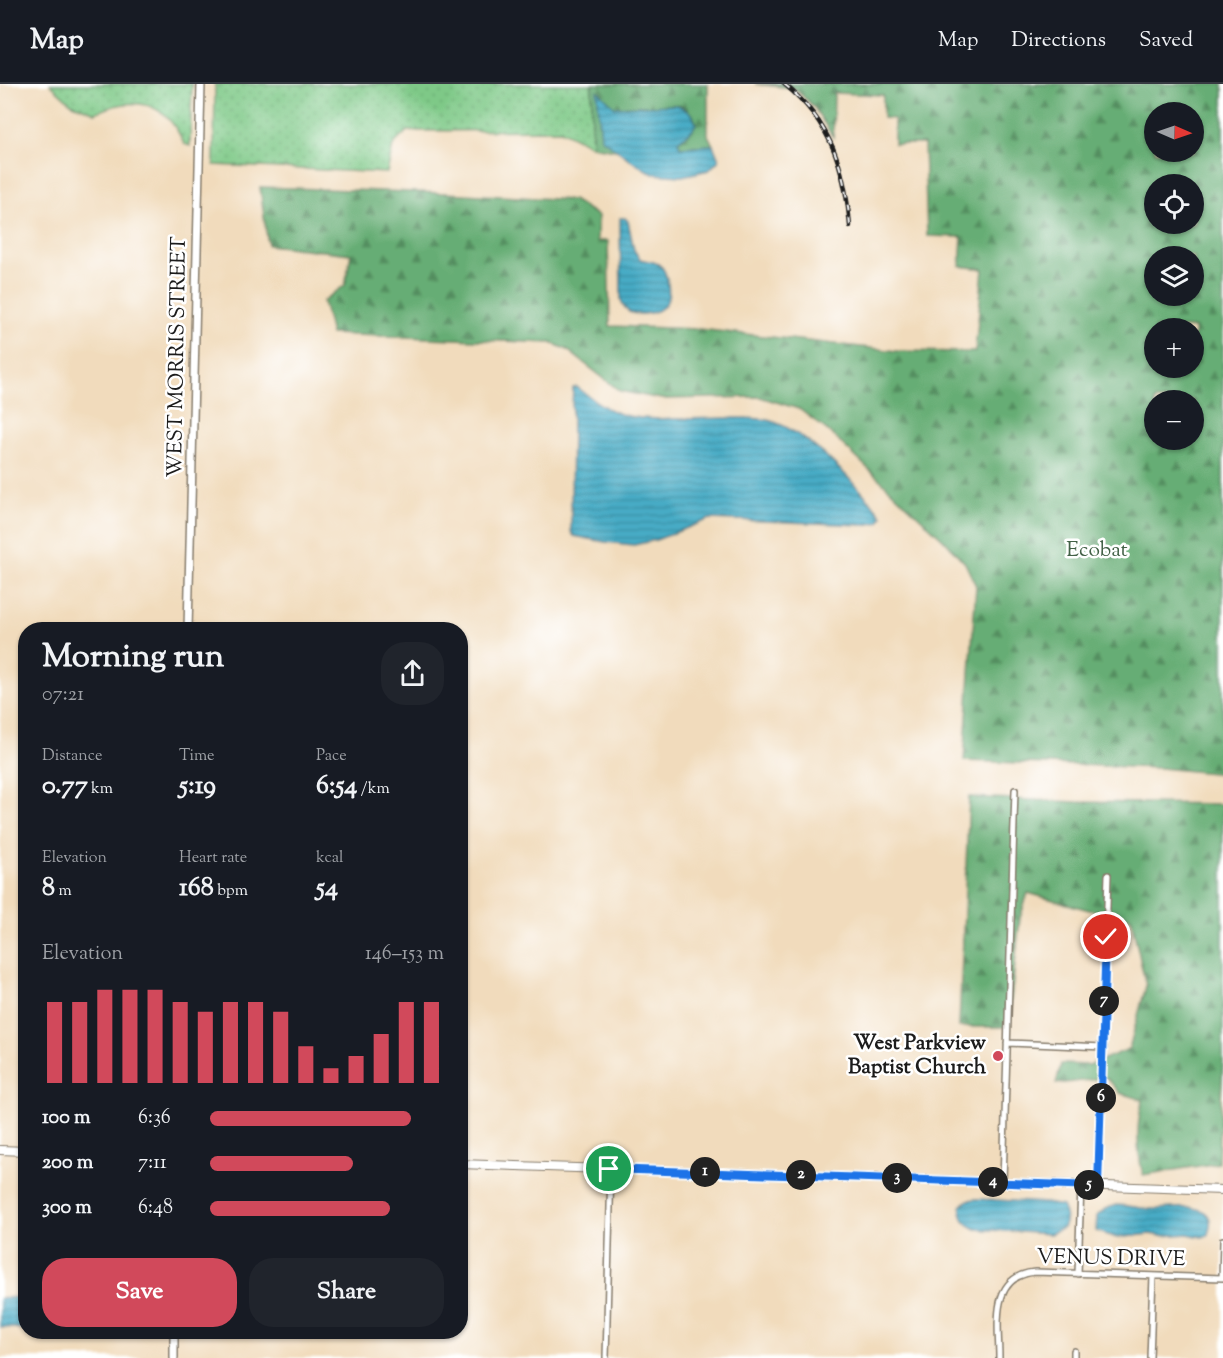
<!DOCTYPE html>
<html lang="en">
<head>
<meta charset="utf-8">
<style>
	:root { --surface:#171b24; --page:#20242c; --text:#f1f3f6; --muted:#9ea1a6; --line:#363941; --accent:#d1495b }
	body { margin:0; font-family:"Sorts Mill Goudy",serif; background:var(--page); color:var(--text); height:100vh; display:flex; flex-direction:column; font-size:22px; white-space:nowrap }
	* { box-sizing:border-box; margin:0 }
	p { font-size:20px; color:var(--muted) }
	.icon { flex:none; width:33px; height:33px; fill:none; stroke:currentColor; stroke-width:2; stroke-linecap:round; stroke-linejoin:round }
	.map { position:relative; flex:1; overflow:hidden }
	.panel { position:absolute; left:18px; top:538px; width:450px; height:717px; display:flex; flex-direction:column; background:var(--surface); border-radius:24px; box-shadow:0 2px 4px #0004 }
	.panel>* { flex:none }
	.needle { width:39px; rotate:92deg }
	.controls { position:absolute; left:1144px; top:18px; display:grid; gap:12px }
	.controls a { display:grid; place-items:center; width:60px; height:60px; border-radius:50%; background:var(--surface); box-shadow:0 2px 4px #0004; font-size:30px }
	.pin { position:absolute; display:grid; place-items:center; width:51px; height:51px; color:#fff; margin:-26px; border:3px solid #fff; border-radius:50%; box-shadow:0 2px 6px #0007 }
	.km { position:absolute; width:30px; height:30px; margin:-15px; border-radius:50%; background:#222; color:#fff; font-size:16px; line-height:30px; text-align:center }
	.round { display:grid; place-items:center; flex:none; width:63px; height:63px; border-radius:24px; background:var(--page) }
	.head { display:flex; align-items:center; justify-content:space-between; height:102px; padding:0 24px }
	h1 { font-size:33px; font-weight:700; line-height:45px }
	.figures { display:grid; grid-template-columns:repeat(3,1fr); gap:9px; height:102px; padding:6px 24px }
	.figures div { display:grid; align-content:center }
	.figures b { font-size:26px; font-weight:700 }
	.figures small { font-size:16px; font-weight:400 }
	.figures p { font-size:16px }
	.chart { height:168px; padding:12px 24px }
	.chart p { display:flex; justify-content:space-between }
	.chart svg { width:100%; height:108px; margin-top:6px; stroke:var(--accent); stroke-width:6 }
	.button { display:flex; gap:12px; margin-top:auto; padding:12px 24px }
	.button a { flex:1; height:69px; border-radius:24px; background:var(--accent); color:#fff; font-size:24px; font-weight:700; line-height:69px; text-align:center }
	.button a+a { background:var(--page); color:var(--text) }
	ul { padding:0 24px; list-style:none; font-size:20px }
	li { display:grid; grid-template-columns:96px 72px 1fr; align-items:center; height:45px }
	li i { height:15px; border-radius:8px; background:var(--accent) }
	header { display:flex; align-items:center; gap:36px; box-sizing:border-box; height:84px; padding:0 30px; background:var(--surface); border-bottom:2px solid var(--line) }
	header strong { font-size:28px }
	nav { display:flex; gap:33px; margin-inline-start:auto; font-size:21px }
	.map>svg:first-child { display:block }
	.grass { fill:url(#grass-dots); stroke:#4d7252; stroke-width:1.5 }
	.forest { fill:url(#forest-firs); stroke:#416448; stroke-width:1.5; fill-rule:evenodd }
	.water { fill:url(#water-rules); stroke:#326471; stroke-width:1.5 }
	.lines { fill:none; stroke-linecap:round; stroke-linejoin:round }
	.minor-casing { stroke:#867c6c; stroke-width:8 }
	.tertiary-casing { stroke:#867c6c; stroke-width:10 }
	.secondary-casing { stroke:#867c6c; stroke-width:10 }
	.minor { stroke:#fff; stroke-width:5 }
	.tertiary { stroke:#fff; stroke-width:7 }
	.secondary { stroke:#fff; stroke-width:8 }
	.rail-casing { stroke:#1c1c1c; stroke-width:4.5 }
	.rail { stroke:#fff; stroke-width:2; stroke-dasharray:7; stroke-linecap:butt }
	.route-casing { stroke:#fff; stroke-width:12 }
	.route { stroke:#1a73e8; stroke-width:8 }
	.poi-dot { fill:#d1495b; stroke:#fff; stroke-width:2 }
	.labels { text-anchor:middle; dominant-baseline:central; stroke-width:5; stroke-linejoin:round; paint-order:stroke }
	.street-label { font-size:21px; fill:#1c1c1c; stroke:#fff }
	.park-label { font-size:21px; fill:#436147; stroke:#fff }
	.poi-label { font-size:21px; font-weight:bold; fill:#1c1c1c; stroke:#fff; text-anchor:end }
</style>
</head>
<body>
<header>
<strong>Map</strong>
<nav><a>Map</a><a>Directions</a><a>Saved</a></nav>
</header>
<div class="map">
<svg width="1223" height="1274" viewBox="0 0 1223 1274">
	<defs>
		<pattern id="grass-dots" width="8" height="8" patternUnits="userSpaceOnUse" patternTransform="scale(1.5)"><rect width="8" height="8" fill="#7ec987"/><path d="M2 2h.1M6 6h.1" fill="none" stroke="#6cac74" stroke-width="1.8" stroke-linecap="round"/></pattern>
		<pattern id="forest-firs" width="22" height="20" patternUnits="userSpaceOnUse" patternTransform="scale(1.5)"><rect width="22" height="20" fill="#66ad74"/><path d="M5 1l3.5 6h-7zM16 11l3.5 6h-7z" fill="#538c5e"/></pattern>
		<pattern id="water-rules" width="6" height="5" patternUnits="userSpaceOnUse" patternTransform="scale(1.5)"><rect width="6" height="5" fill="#47acc6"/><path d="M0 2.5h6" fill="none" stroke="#3a8ba0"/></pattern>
	</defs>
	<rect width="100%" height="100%" fill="#fff"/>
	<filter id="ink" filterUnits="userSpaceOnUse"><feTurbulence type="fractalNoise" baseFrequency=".0167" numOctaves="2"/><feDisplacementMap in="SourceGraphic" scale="12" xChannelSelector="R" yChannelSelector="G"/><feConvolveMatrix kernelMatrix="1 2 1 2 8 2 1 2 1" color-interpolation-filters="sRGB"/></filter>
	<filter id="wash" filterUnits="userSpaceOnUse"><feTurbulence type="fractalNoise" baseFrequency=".008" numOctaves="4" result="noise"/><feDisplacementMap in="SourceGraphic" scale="24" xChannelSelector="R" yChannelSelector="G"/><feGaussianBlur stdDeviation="1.35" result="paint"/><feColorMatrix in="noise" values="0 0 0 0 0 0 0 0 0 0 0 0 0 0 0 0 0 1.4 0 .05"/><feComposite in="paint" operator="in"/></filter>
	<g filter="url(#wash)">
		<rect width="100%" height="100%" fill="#f1dbbc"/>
		<!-- grass -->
		<path class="grass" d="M50 0H192L190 62 184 60C166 17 135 11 95 29L71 19Z
			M215 0H592V62L561 46 407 47 393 61 387 89 214 81Z"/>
		<!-- forest -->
		<path class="forest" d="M592 0H708V51L713 61 680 63 678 57 692 47 696 39 692 30 681 21 614 23 601 54 621 67 592 62Z
			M755 0H1223V690L1160 684 964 677 976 502 965 479 944 456 828 347 799 325 760 313 661 315 620 307 566 265 551 259 331 250 323 217 345 201 351 170 268 161 260 103 445 109 573 116 598 132 597 157H608L610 242 699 245 897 267 975 268 983 185 960 182 962 153 927 152 924 60H894V35L883 34V11L834 9 833 53 814 23 794 4ZM1155 28H1194V68H1155ZM1155 100H1194V140H1155ZM1155 172H1194V212H1155ZM1155 244H1194V284H1155ZM1155 316H1194V356H1155Z
			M969 713 1077 718 1223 720V977L1218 1079 1143 1091C1137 1067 1136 1040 1143 1016L1120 1009 1107 994 1056 1000 1061 980 1089 981 1129 965 1146 902 1131 834 1089 826 1028 809 1020 834 1008 943H959Z"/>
		<!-- water -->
		<path class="water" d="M597 6 615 23 678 21 692 30 696 40 692 46 678 57 680 63 713 61 719 76 709 86 682 92 653 90 633 78 601 54Z
			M620 134H625L628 137 634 166 640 175C646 177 653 177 658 180 669 187 672 214 664 222 657 230 639 232 629 228 625 225 623 221 621 216Z
			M577 303C591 314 606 326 624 331 649 338 698 334 725 334 740 334 758 333 771 337 805 346 861 404 882 432L879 438 864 441 710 435 656 456 634 461 605 458 574 452 571 447 572 323 573 304Z
			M977 1115 1046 1119 1062 1122C1066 1130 1067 1136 1063 1144L1050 1150 976 1145C964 1139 961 1135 961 1122L968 1116Z
			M1116 1121C1130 1121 1144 1126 1158 1125 1176 1124 1223 1116 1207 1152L1202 1153 1188 1150 1161 1152 1150 1150 1117 1154 1096 1147 1097 1132 1105 1125Z
			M25 1213V1245L0 1243V1214Z"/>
	</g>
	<g filter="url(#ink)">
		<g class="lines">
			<defs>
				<path id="minor" d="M1007 959 1104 963
					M1003 1098 1015 706
					M1098 1102 1108 791
					M1078 1190 1081 1101
					M1222 1194 1223 1156
					M606 1274 611 1085
					M999 1274C999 1241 989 1192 1035 1188L1223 1194
					M1074 1274V1267
					M1150 1274 1153 1192"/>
				<path id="tertiary" d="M188 546 201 0
					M174 1274V1248"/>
				<path id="secondary" d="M0 1066 26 1067
					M460 1080 1223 1106"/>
			</defs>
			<!-- minor casing -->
			<use href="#minor" class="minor-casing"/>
			<!-- tertiary casing -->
			<use href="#tertiary" class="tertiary-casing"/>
			<!-- secondary casing -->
			<use href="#secondary" class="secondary-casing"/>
			<!-- minor -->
			<use href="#minor" class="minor"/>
			<!-- tertiary -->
			<use href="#tertiary" class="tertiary"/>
			<!-- secondary -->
			<use href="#secondary" class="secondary"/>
			<defs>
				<path id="rail" d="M784 0C831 38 845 84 850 142"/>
			</defs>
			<!-- rail casing -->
			<use href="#rail" class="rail-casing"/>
			<!-- rail -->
			<use href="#rail" class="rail"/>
		</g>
	</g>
	<g class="lines" filter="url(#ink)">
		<defs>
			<path id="route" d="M609 1085 1098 1102 1106 853"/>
		</defs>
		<!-- route casing -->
		<use href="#route" class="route-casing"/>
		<!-- route -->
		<use href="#route" class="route"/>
	</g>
	<!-- markers -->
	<circle class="poi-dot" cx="998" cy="972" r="6"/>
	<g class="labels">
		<!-- street labels -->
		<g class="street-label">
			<text transform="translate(178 273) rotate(-89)">WEST MORRIS STREET</text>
			<text transform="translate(1111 1175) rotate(1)">VENUS DRIVE</text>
		</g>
		<!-- park labels -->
		<g class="park-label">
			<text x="1097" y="467">Ecobat</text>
		</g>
		<!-- poi labels -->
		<g class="poi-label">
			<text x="986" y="960">West Parkview<tspan x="986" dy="24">Baptist Church</tspan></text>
		</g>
	</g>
</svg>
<div class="controls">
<a><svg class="needle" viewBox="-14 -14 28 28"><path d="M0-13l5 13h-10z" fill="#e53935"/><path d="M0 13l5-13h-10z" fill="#9ea1a6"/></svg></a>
<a><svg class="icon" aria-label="locate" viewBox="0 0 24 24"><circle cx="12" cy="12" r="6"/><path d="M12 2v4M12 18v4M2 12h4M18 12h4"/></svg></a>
<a><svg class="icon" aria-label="layers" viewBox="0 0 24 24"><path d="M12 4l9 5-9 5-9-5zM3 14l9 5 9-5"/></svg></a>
<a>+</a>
<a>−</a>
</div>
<div class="pin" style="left:609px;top:1085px;background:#1e9e55"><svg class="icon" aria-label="arrive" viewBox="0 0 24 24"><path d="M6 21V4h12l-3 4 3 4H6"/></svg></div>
<div class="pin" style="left:1106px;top:853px;background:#d93025"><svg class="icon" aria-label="check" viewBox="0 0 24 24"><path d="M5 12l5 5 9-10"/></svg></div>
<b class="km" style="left:705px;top:1088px">1</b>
<b class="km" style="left:801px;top:1091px">2</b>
<b class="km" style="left:897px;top:1094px">3</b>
<b class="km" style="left:993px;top:1098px">4</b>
<b class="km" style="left:1089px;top:1101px">5</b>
<b class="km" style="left:1101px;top:1014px">6</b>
<b class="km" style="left:1104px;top:917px">7</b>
<section class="panel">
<div class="head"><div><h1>Morning run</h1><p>07:21</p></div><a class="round"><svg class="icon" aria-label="share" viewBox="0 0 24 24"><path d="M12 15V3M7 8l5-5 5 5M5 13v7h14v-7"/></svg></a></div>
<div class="figures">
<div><p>Distance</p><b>0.77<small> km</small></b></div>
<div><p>Time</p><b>5:19</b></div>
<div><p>Pace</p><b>6:54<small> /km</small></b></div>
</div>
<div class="figures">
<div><p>Elevation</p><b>8<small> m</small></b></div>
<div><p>Heart rate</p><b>168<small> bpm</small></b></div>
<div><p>kcal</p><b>54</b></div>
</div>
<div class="chart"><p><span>Elevation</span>146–153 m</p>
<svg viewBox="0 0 160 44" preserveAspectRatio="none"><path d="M5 44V11M15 44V11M25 44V6M35 44V6M45 44V6M55 44V11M65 44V15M75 44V11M85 44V11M95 44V15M105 44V29M115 44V38M125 44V33M135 44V24M145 44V11M155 44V11"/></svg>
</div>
<ul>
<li><b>100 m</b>6:36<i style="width:86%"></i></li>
<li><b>200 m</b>7:11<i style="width:61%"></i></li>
<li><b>300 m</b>6:48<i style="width:77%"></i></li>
</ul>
<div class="button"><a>Save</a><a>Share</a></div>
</section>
</div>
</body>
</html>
